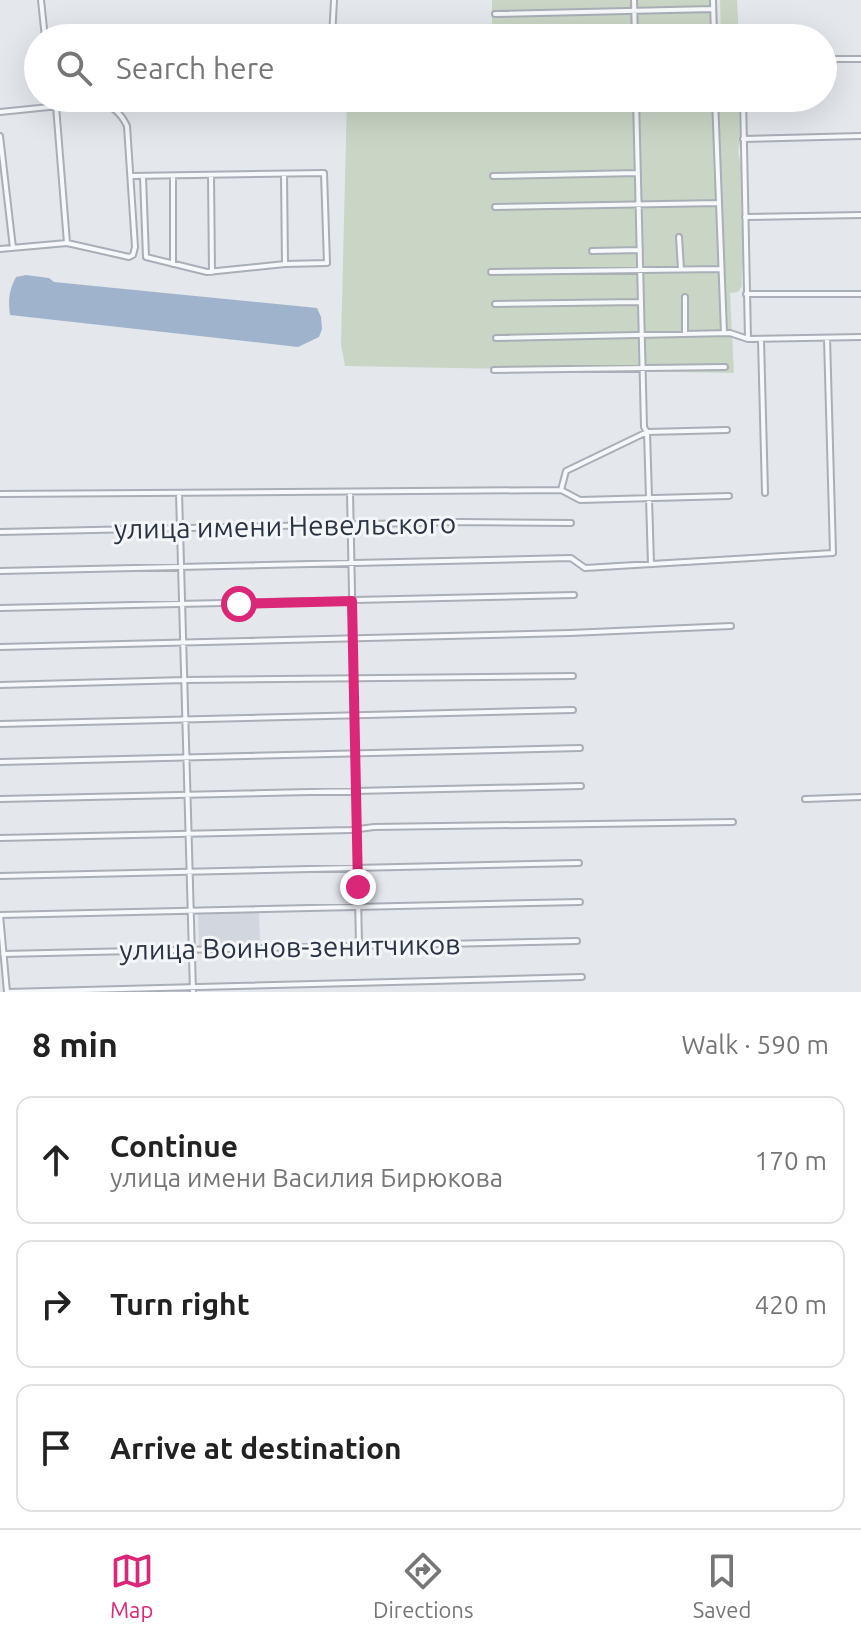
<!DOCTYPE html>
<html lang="en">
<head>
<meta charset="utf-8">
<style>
  :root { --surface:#fff; --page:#f2f2f2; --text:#222; --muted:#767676; --line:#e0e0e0; --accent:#db2777 }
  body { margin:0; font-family:Ubuntu,sans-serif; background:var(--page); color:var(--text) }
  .stop { position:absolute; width:24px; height:24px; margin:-18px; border:6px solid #db2777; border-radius:50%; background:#fff }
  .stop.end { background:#db2777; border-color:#fff; box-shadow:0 2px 8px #0008 }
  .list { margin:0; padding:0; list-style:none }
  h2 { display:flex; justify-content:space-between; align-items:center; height:104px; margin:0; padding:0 32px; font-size:34px }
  h2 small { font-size:26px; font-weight:400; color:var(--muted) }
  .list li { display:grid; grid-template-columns:52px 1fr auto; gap:24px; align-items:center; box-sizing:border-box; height:128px; margin:0 16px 16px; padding:0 16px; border:2px solid var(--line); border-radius:16px }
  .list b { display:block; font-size:30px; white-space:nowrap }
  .list p { margin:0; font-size:26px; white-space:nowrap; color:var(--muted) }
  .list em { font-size:26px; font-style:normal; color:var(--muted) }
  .icon { flex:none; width:44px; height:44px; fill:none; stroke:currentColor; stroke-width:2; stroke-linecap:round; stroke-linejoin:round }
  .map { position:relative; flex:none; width:861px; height:992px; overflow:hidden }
  .search { position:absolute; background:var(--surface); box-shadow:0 8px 32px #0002; left:24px; right:24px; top:24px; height:88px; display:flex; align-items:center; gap:20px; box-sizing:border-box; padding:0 28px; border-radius:44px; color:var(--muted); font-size:30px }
  .sheet { height:536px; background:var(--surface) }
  nav { display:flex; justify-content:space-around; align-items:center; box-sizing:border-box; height:112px; border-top:2px solid var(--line); background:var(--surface); font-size:22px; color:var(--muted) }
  nav a { display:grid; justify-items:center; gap:4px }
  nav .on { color:var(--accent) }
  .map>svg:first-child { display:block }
  .built { fill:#d2d6de }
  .green { fill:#c9d6c5 }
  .water { fill:#9fb4cc }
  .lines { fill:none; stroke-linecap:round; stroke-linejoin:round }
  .minor-casing { stroke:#a9aeb7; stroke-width:8 }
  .minor { stroke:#f7f8fa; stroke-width:4 }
  .route { stroke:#db2777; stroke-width:10 }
  .labels { text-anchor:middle; stroke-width:6; stroke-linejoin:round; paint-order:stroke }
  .street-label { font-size:28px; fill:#2b3445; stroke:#f4f6f9 }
</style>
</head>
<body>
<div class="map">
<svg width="861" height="992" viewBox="0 0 861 992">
  <rect width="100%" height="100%" fill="#e4e7ec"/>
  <path class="built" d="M259,912L260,943L199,945L198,913Z"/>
  <path class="green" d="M492,0H717L718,38H360L492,35Z
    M720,0H737L739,38H721Z
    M217,98H247L249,106L221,107Z
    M347,98H721L722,112L723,98H739L740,144C736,154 741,159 741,168C740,197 742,226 743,256C743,267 741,276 742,286L738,292L730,293L734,373L345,366L341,344Z"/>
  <path class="water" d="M26,275L49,278L54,282L317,308L321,317L322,329L319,337L298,347L10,315C8,301 9,290 16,277Z"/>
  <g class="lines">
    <g class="minor-casing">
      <path id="minor" d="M41,0L45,38
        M634,0L635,38
        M713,0L714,38
        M495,14L713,9
        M332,29H480
        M332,38L334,0
        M823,59H861
        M636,98L644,427L647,432L651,564
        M715,98L724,333
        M743,98L748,339
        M56,106L67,243
        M636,108L712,107
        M0,112L98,102C112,105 121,113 127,126L135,247L133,255L129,257L67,243L0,249
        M0,136L13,248
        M743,139L861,136
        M211,175L212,272
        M284,175L285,264
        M131,176L324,173L327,263L285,264L207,272L146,257L143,177
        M173,176V264
        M493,176L638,173
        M495,207L719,203
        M745,217L861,215
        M679,237L681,269
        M592,251L640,250
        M491,272L720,269
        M746,294H861
        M685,297V334
        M495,304L640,302
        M496,338L730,333L748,339L861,337
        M761,340L765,493
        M494,370L725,367
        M561,490L566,471L647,432L727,430
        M350,492L359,945
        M179,493L193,992
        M0,494L561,490L580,500L729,496
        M0,532L461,522L571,523
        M0,571L571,558L585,568L833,553L827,338
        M0,608L574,595
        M0,647L570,633L731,626
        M0,685L185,680L573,676
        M0,724L573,710
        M0,762L580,748
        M0,799L581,786
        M805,799L861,797
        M0,838L351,830L374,827L733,822
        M0,876L579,863
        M0,915L580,902
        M0,915L7,992
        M3,954L577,941
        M7,992L582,977"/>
    </g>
    <use href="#minor" class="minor"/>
  </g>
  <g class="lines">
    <path class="route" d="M239,604L352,601L358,887"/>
  </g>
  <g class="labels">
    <g class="street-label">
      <text transform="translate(285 526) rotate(-1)" y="10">улица имени Невельского</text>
      <text transform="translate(290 947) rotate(-1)" y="10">улица Воинов-зенитчиков</text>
    </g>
  </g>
</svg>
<div class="stop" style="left:239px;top:604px"></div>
<div class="stop end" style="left:358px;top:887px"></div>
<div class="search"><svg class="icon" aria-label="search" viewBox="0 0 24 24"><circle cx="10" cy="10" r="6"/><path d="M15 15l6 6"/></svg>Search here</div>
</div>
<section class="sheet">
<h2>8 min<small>Walk · 590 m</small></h2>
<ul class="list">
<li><svg class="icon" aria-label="ahead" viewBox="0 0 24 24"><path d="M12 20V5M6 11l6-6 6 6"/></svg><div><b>Continue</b><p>улица имени Василия Бирюкова</p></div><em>170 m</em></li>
<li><svg class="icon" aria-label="right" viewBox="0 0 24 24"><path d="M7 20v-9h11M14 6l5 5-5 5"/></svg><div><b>Turn right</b></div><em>420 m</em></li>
<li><svg class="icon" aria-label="arrive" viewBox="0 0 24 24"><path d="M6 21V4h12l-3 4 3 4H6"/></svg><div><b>Arrive at destination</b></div></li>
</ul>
</section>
<nav>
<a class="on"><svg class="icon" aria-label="map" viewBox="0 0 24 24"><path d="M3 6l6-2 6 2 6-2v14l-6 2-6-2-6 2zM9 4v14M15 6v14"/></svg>Map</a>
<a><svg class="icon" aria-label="directions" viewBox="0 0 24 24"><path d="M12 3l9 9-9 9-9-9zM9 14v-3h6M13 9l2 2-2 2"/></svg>Directions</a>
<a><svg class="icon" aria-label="saved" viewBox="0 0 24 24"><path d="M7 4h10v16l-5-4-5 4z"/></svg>Saved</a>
</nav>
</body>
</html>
